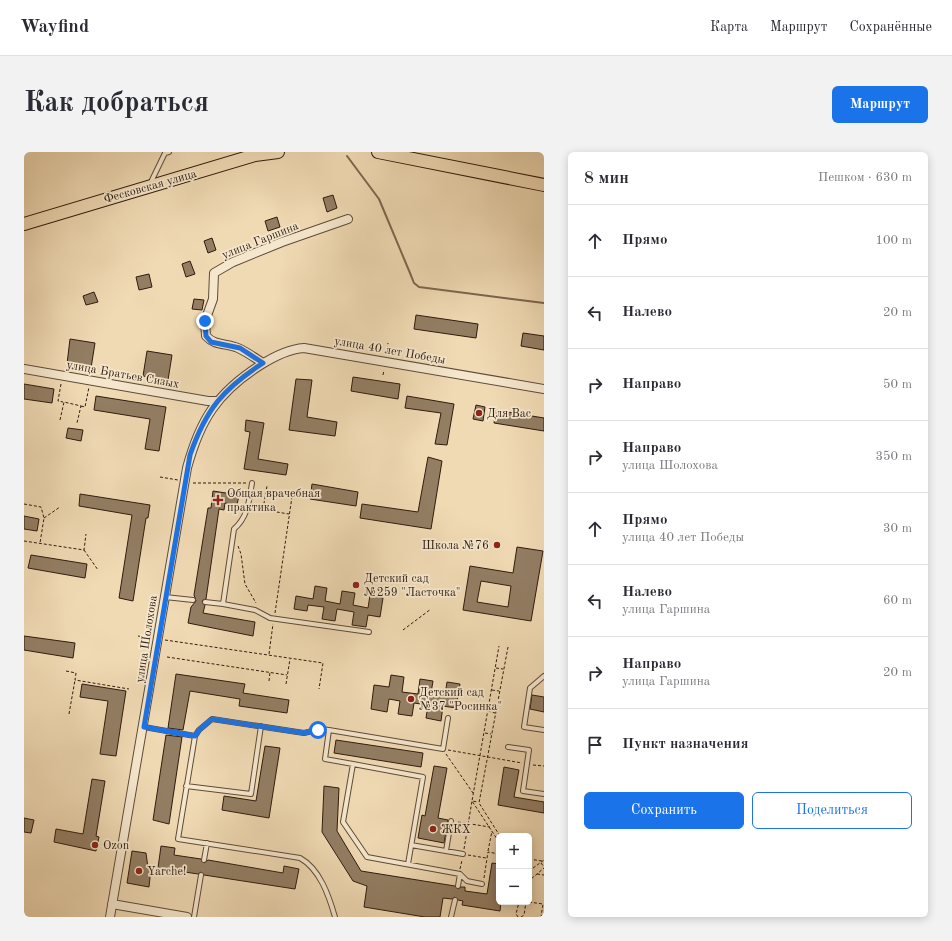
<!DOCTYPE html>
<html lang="ru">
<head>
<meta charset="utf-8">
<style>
  :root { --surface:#fff; --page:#f2f2f3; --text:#2b2b33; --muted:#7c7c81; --line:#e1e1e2; --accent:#1a73e8 }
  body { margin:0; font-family:"Old Standard TT",serif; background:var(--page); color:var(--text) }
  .controls { position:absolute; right:12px; bottom:12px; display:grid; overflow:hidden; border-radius:6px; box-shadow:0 2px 10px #0003 }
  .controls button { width:36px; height:36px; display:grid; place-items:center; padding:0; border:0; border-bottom:1px solid var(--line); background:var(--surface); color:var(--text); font:20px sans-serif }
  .stop { position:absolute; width:12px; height:12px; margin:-9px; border:3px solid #1a73e8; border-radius:50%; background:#fff }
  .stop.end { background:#1a73e8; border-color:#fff; box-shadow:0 1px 4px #0008 }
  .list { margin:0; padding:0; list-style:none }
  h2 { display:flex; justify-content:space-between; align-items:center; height:52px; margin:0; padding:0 16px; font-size:17px }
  h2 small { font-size:13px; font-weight:400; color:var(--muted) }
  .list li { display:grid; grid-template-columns:26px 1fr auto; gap:12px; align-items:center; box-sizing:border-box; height:72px; padding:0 16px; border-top:1px solid var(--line) }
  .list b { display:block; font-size:15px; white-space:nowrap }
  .list p { margin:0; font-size:13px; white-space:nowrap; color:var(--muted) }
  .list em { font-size:13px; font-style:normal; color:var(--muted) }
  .actions { display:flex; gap:8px; padding:12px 16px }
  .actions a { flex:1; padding:9px 0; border:1px solid var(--accent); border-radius:6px; text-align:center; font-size:14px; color:var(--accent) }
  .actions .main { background:var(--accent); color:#fff }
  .icon { flex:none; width:22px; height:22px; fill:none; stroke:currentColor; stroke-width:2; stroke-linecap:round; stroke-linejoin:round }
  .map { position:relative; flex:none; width:520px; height:765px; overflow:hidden; border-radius:6px }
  header { display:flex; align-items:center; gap:24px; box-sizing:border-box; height:56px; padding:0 20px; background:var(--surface); border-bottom:1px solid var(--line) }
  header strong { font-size:19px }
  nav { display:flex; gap:22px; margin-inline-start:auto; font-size:14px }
  .intro { display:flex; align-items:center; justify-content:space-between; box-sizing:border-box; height:96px; padding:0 24px }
  h1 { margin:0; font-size:28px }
  .button { padding:10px 18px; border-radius:6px; background:var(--accent); color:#fff; font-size:14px; font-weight:700 }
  main { display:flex; gap:24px; padding:0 24px }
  aside { flex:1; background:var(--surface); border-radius:6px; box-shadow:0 2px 10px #0003 }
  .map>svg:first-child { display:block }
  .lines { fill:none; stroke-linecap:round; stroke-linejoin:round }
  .stream { stroke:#7b674f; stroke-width:2 }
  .building { fill:#937e64; stroke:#2f1b0d; fill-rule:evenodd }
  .lane-casing { stroke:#5f4b37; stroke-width:6 }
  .street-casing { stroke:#5f4b37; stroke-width:10 }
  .primary-casing { stroke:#2f1b0d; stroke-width:14 }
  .path { stroke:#2f1b0d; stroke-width:1; stroke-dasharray:3 2; stroke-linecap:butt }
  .lane { stroke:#f5e7ce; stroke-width:4 }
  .street { stroke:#f5e7ce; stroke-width:8 }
  .primary { stroke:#f0dab4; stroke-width:12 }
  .route { stroke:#1a73e8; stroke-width:5 }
  .poi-dot { fill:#8f2418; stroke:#f5e7ce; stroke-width:1.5 }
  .labels { text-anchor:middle; stroke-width:3.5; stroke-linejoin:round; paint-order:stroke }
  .street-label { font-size:12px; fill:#2f1b0d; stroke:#f5e7ce }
  .poi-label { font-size:12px; fill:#2f1b0d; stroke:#f5e7ce; text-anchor:start }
</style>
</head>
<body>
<header>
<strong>Wayfind</strong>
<nav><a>Карта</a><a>Маршрут</a><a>Сохранённые</a></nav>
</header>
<div class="intro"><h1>Как добраться</h1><a class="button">Маршрут</a></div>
<main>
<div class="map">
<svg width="520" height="765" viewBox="0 0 520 765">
  <rect width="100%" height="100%" fill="#f0dab4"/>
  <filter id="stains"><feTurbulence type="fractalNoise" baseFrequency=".005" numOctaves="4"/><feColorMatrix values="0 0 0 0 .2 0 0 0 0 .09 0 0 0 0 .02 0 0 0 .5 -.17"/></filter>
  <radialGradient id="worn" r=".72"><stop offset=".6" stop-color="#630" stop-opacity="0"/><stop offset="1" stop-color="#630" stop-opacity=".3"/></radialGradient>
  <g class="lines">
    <path class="stream" d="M323,4L355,47L386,121L390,131L395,135L520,151"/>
  </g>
  <path class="building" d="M309,43L313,56L303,60L299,46Z
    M253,65L256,75L244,79L241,69Z
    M188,86L192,98L184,101L180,89Z
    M166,109L171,122L162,125L158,112Z
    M125,122L128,135L115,138L112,125Z
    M70,140L74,150L62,153L59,144Z
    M170,147L180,148L178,158L168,157Z
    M392,163L454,172L452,186L390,177Z
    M499,181L520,184V198L497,194Z
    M46,187L71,191L67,216L43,212Z
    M123,199L148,203L144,228L119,224Z
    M329,225L376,232L374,247L327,239Z
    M272,227L288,228L283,265L313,270L311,284L265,278Z
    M0,232L30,237L28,251L0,247Z
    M72,244L142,255L135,299L121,297L126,267L70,258Z
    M383,244L430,252L423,293L411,292L417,261L381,256Z
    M452,253L461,255L459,269L449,267Z
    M472,258L520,266V279L470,271Z
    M222,268L240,271L234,307L264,312L262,323L220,317L226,280L221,279Z
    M44,276L59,278L57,289L42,286Z
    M404,305L418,309L407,377L336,366L338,352L394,360Z
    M288,332L334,340L332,354L286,347Z
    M189,339L215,343L213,353L201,351L200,358L195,357L182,447L178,449L181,453L179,461L231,470L229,484L164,471L167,455L172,449L170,443L184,356H187Z
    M56,342L126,353L124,366H122L109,449L95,446L108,363L55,354Z
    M0,364L15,367L13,379L0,377Z
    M493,395L519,399L507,469L439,458L446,414L489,421ZM457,429L487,434L484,455L453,450Z
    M7,403L63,412L61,426L4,416Z
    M291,434L303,436L301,449L316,452L318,439L331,441L329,453L344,456L346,443L359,446L356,465L344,463L342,475L328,473L330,460L313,457L311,469L298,467L300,455L284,453L283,459L270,457L272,444L289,447Z
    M0,484L51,491L49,506L0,498Z
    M152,522L221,532L219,541L265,548L263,561L215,554L216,547L166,539L159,578L144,576Z
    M367,523L380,525L378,540L394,542L396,527L409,529L407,541L421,543L423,530L436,532L432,556L419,554L417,569L402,566L404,553L390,551L388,564L374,562L376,549L365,547L363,560L347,557L350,533L365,535Z
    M58,532L102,539L92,604L76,602L84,549L56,545Z
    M508,543L520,545V560L506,557Z
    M142,583L158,585L145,672L129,668Z
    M312,588L399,601L397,615L310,601Z
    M241,594L256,596L245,666L198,658L200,644L232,649Z
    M410,614L423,616L414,666L424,668L420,691L394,686L398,663L401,664Z
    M480,615L495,618L490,645L520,650V661L474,653Z
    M68,627L81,629L72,684L75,685L72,699L30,690L32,677L59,682Z
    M300,634L315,636L313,679L337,719L431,734L434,737L437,735H441V739L463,742L468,711L475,712V750H477L476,759L438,753L439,749L434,748L431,745L428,747L419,746L416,765H401L340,755L343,734L329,729L298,680Z
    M0,666L10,668L7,681L0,680Z
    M137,694L151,696L150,703L177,707L180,711L184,708L259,721L260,714L275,717L271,737L180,723L177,720L174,722L134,716Z
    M108,699L122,701L124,716H127L125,735L103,731Z"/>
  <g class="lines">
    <g class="lane-casing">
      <path id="lane" d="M126,32L141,1L145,0
        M141,445L169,448
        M181,450L199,452L210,377C224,365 225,349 228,331
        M199,452L231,458L246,466L345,480
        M520,524L506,536L500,575L520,578
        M120,575L171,584L175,578L188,567L280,581L297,577L305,578L301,607L329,612L319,670L343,705L436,722L434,734
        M305,578L419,597L424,566
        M171,584L154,687L276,706C296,717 305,744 311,765
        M484,595L505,598L499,639L520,642
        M329,612L399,625L384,712
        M162,634L227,642L237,574
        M387,693L439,702
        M422,699L427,669
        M180,708L183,691
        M436,722L443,729L458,732
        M170,765L177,723
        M427,765L431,748"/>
    </g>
    <g class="street-casing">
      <path id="street" d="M239,211C231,206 223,200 214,196C202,191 191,194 182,184L181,169L189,147L190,121L209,110L258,90L324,67
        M0,217L184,249H193
        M88,752L163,765
        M86,765L163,316C176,268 193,241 235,214C249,205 264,197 280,196L520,237"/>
    </g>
    <g class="primary-casing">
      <path id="primary" d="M354,0L520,33
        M0,72L231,3L254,0"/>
    </g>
    <path class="path" d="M362,202L364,191
      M359,223L360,218
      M37,232L34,249L39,250
      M57,254L61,255L65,235
      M36,268L40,250L57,254L53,271
      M136,325L154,328
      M169,331H222
      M0,352L17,355L20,366L16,391
      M228,356L265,362
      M239,357L243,334
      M20,366L36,355
      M0,389L60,398L62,382
      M214,394L217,402L221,432L232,451
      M60,398L74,418
      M251,461L269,338
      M379,478L407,457
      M114,484L126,486
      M141,488L299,511L295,537
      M245,502L249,472
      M143,505L263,523
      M472,516L479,517
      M42,519L52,521L51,528L105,537
      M245,529L246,520
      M262,532L266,507
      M468,538L475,539
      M464,559L471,561
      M45,562L51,528
      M461,581L467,582
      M424,598L498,611
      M422,602L449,641
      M509,613L520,614
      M434,670L466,675
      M476,684L455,651L484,495
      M475,690L448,649L475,494
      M440,697L448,649L454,650
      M464,699L468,679
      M444,703L462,706
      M505,707L518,709
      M517,711L520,715
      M436,717L438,708
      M505,719L520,708
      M513,722L520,723
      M460,726L464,700L475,702
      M505,736L507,727L520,716
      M505,750L519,752L517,765
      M494,765L492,762L495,750
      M497,765L500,763L502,750"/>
    <use href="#lane" class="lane"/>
    <use href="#street" class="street"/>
    <use href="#primary" class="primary"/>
  </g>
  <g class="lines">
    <path class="route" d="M181,169L182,184L187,190L216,196L239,211C199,237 182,257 166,303L120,575L171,584L175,578L188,567L280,581L294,578"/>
  </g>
  <g class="poi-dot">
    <circle cx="455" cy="261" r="4"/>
    <path d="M192 342h4v4h4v4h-4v4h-4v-4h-4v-4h4z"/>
    <circle cx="473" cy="393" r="4"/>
    <circle cx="332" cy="433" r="4"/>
    <circle cx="387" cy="547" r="4"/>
    <circle cx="409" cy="677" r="4"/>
    <circle cx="71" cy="693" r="4"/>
    <circle cx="115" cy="719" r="4"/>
  </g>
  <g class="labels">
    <g class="street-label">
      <text transform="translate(126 34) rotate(-16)" y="4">Фесковская улица</text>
      <text transform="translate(236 88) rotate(-22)" y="4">улица Гаршина</text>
      <text transform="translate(366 198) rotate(10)" y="4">улица 40 лет Победы</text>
      <text transform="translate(99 222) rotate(10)" y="4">улица Братьев Сизых</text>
      <text transform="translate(122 487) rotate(-81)" y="4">улица Шолохова</text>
    </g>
    <g class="poi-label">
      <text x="463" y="265">Для Вас</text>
      <text x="203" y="345">Общая врачебная<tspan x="203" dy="14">практика</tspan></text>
      <text x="465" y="397" text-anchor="end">Школа №76</text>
      <text x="340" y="430">Детский сад<tspan x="340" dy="14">№259 "Ласточка"</tspan></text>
      <text x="395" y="544">Детский сад<tspan x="395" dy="14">№37 "Росинка"</tspan></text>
      <text x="417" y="681">ЖКХ</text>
      <text x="79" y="697">Ozon</text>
      <text x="123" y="723">Yarche!</text>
    </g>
  </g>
  <rect width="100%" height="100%" filter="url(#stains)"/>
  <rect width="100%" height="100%" fill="url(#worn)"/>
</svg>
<div class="controls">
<button>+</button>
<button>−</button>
</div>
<div class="stop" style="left:294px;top:578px"></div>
<div class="stop end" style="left:181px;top:169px"></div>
</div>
<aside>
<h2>8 мин<small>Пешком · 630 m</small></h2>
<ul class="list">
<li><svg class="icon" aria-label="ahead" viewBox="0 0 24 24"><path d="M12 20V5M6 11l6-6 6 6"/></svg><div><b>Прямо</b></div><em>100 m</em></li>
<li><svg class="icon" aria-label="left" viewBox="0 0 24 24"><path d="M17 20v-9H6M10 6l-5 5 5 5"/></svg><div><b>Налево</b></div><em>20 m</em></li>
<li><svg class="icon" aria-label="right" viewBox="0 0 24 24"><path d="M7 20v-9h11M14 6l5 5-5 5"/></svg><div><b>Направо</b></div><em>50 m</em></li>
<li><svg class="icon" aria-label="right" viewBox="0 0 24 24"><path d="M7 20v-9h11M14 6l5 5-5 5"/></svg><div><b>Направо</b><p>улица Шолохова</p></div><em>350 m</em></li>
<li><svg class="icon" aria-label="ahead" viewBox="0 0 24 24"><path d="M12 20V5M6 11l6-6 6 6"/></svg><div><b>Прямо</b><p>улица 40 лет Победы</p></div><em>30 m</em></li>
<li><svg class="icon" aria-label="left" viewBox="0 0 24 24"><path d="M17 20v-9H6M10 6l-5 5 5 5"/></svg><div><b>Налево</b><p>улица Гаршина</p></div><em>60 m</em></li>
<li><svg class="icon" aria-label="right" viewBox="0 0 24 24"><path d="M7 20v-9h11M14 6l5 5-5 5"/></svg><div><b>Направо</b><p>улица Гаршина</p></div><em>20 m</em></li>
<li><svg class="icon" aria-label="arrive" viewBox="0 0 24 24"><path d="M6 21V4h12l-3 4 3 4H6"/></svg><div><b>Пункт назначения</b></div></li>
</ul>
<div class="actions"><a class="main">Сохранить</a><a>Поделиться</a></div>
</aside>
</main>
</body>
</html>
